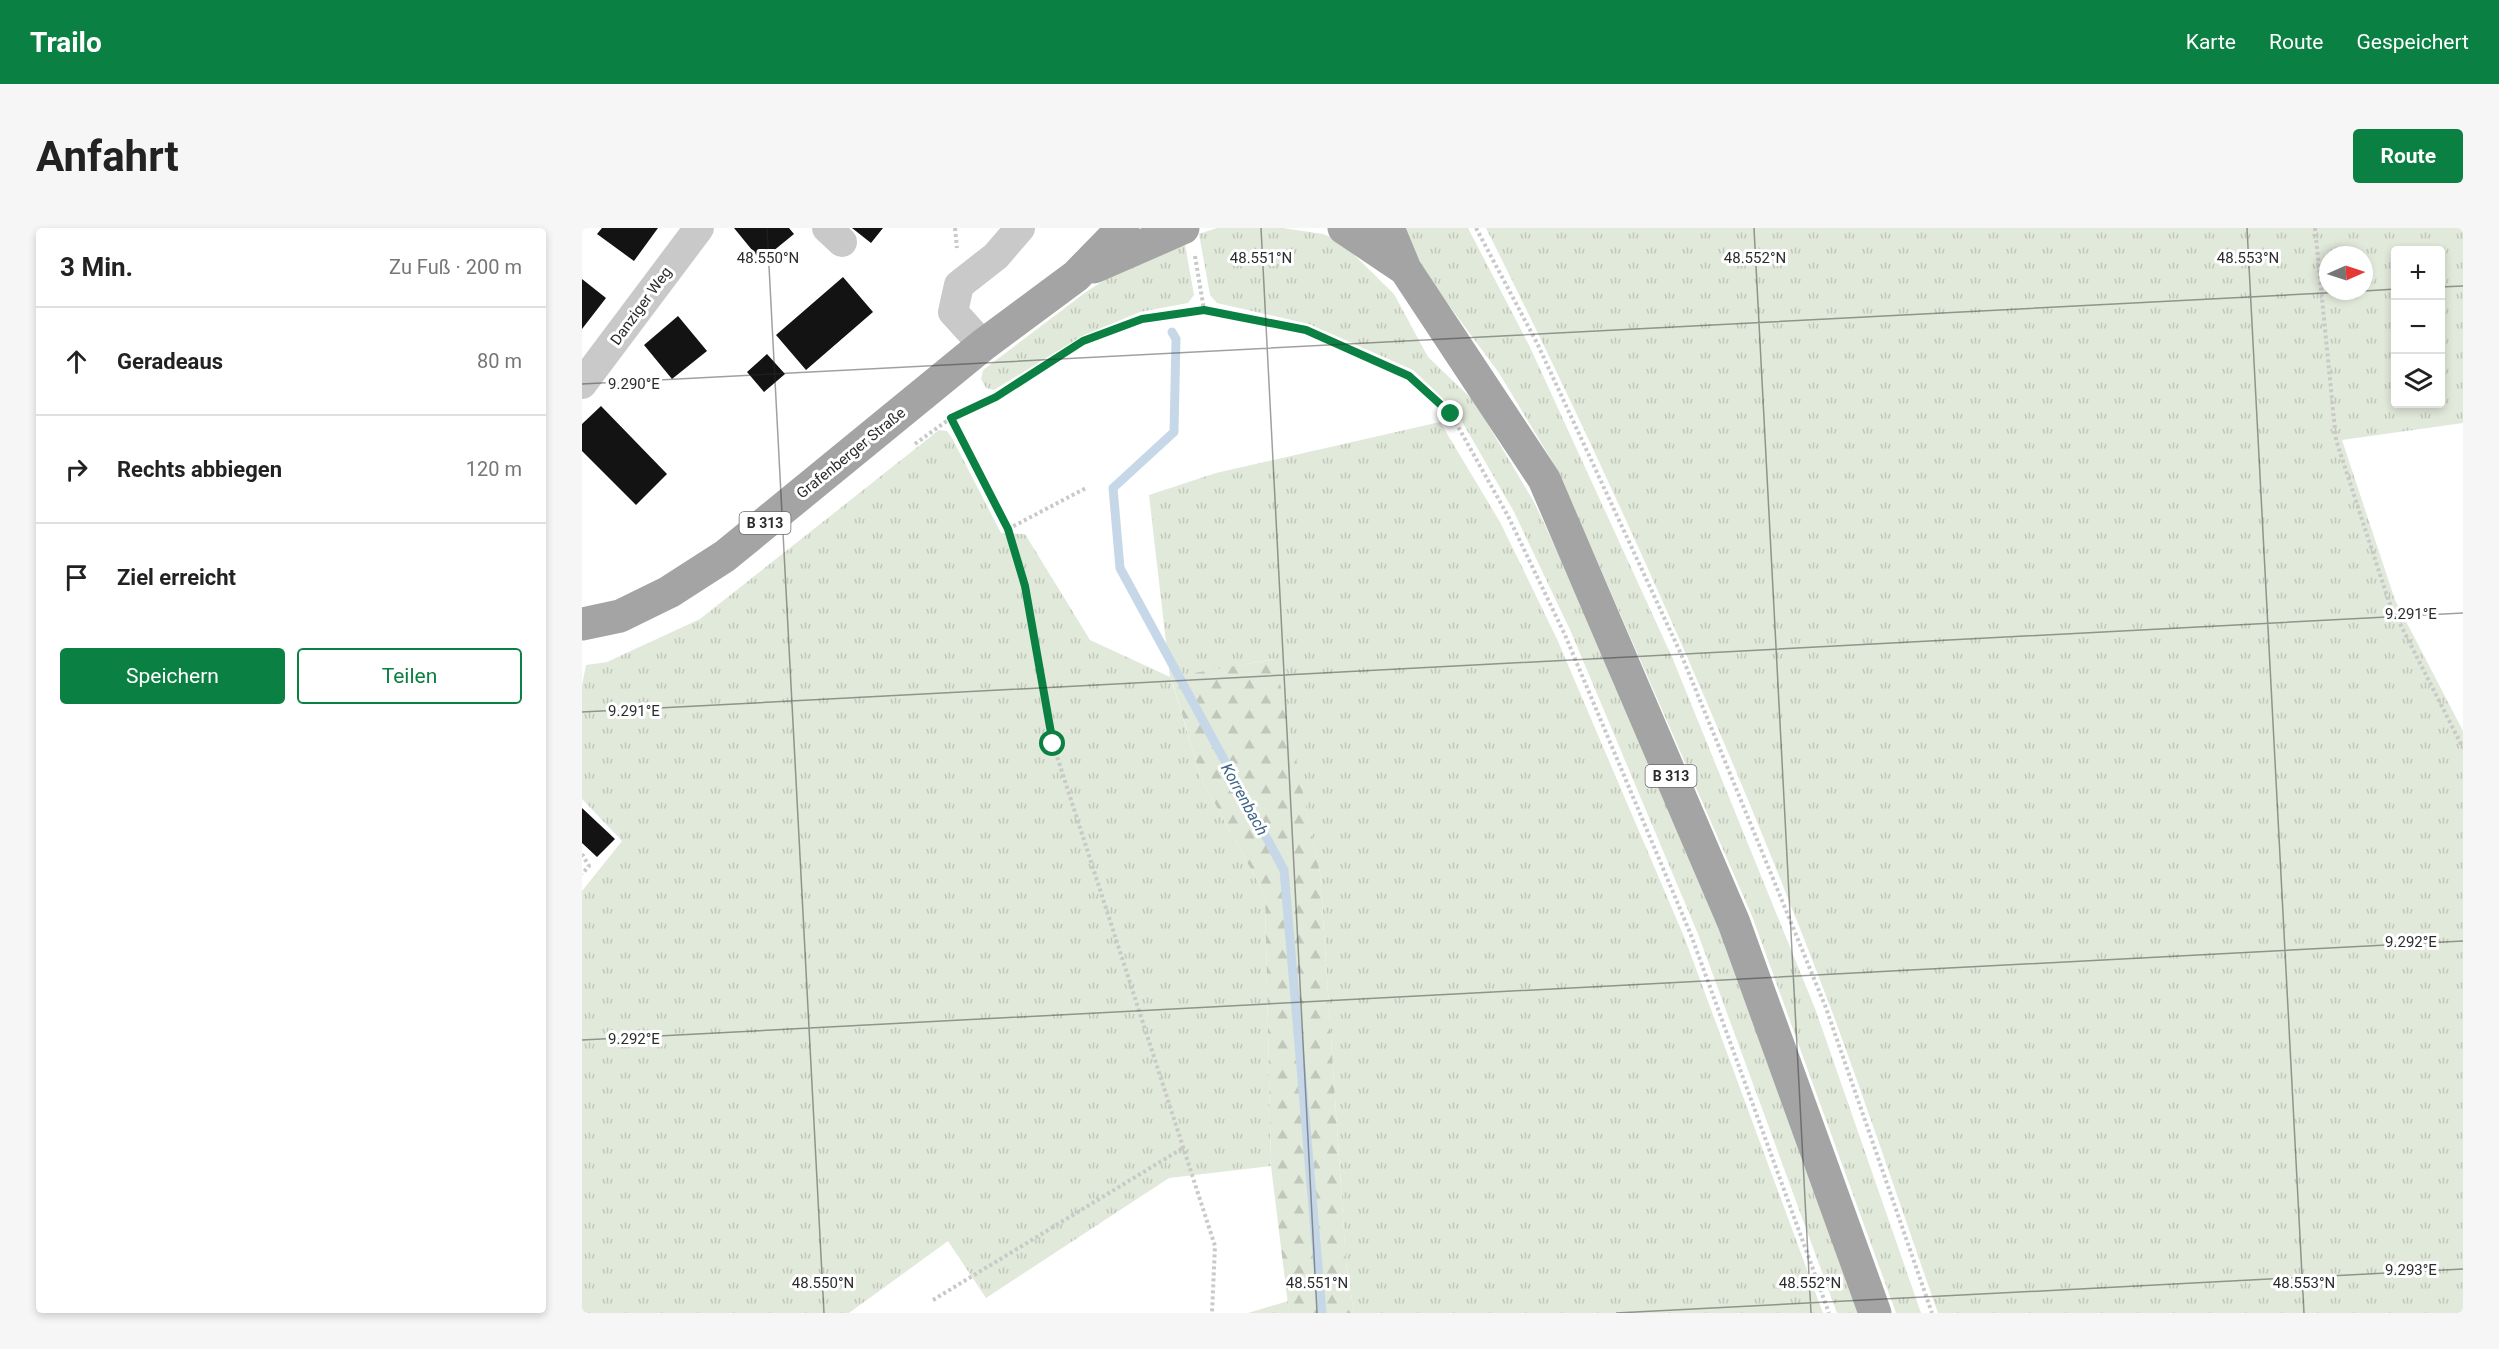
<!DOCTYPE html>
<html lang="de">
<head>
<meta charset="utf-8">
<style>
  :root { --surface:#fff; --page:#f6f6f6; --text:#222; --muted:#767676; --line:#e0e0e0; --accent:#0b8043 }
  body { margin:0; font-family:Roboto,sans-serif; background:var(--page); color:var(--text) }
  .controls { position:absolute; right:18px; top:18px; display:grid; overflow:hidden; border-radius:6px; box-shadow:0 3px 9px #0003 }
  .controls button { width:54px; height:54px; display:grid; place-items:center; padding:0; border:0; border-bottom:2px solid var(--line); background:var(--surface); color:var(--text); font:30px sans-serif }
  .compass { position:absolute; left:1737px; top:18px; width:54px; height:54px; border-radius:50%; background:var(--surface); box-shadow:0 3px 9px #0003; rotate:87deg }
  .stop { position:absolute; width:18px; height:18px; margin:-14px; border:4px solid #0b8043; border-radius:50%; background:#fff }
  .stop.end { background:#0b8043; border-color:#fff; box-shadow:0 2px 6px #0008 }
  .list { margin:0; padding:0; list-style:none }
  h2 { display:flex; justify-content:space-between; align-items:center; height:78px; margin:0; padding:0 24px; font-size:26px }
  h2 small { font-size:20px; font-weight:400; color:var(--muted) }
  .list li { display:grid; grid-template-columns:39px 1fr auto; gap:18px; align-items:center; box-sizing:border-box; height:108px; padding:0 24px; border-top:2px solid var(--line) }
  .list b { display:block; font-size:22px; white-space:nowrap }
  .list em { font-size:20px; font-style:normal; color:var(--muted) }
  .actions { display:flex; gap:12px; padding:18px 24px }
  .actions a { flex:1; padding:14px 0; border:2px solid var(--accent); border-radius:6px; text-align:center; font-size:21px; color:var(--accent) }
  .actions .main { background:var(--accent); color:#fff }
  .icon { flex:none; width:33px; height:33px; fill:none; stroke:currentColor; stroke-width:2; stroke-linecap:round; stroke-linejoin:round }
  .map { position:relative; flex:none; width:1881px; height:1085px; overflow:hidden; border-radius:6px }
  header { display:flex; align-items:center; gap:36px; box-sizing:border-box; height:84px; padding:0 30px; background:var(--accent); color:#fff }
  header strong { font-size:28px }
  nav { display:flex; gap:33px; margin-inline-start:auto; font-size:21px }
  .intro { display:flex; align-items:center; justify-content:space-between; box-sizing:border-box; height:144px; padding:0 36px }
  h1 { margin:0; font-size:42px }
  .button { padding:15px 27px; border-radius:6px; background:var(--accent); color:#fff; font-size:21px; font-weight:700 }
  main { display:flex; gap:36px; padding:0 36px }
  aside { flex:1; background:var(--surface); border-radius:6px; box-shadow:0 3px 9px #0003 }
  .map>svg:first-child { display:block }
  .grass { fill:url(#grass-tufts); fill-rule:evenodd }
  .forest { fill:url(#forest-firs) }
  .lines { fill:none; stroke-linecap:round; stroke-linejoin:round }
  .stream { stroke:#c6d8e8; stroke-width:9 }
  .building { fill:#131313 }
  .path { stroke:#c9c9c9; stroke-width:4; stroke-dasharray:3 3; stroke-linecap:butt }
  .street { stroke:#c9c9c9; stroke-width:30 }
  .primary { stroke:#a4a4a4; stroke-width:33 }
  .route { stroke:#0b8043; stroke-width:8 }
  .ticks { fill:none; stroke:#2c2c2c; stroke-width:1.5; stroke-opacity:0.45 }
  .labels { text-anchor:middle; stroke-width:6; stroke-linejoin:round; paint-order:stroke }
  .shield { fill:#fff; stroke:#6b6b6b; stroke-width:1.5 }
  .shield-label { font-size:14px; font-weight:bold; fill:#2c2c2c }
  .street-label { font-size:15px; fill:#2c2c2c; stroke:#fff }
  .water-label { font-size:16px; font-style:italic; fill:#3f6589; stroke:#fff }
  .ticks-label { font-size:15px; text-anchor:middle; fill:#2c2c2c; stroke:#fff; stroke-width:6; stroke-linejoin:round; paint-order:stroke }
</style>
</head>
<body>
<header>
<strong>Trailo</strong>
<nav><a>Karte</a><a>Route</a><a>Gespeichert</a></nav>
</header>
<div class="intro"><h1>Anfahrt</h1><a class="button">Route</a></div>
<main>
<aside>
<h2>3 Min.<small>Zu Fuß · 200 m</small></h2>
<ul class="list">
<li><svg class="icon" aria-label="ahead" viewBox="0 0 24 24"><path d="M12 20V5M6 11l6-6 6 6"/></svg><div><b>Geradeaus</b></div><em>80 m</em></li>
<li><svg class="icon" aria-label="right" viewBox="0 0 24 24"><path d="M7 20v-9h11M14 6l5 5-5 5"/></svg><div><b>Rechts abbiegen</b></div><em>120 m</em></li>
<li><svg class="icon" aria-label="arrive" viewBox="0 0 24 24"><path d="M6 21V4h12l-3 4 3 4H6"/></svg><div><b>Ziel erreicht</b></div></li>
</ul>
<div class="actions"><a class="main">Speichern</a><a>Teilen</a></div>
</aside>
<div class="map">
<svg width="1881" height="1085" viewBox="0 0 1881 1085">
  <defs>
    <pattern id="grass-tufts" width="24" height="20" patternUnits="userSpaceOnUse" patternTransform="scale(1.5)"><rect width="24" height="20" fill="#e1e9da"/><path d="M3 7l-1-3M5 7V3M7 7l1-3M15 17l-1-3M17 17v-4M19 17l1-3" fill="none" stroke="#c1c8bb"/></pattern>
    <pattern id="forest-firs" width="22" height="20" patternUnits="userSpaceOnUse" patternTransform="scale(1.5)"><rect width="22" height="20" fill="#e1e9da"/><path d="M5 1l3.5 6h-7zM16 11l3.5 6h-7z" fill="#c1c8bb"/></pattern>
  </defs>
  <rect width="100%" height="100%" fill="#fff"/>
  <path class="grass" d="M635,0H701L741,6L758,13L812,66L846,129L892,173L952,274L1010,398L1137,698L1280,1085H1255L1116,706L989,404L932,284L874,183L831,142L727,96L635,75L628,67L617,6Z
    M820,0H886L947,117L1090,429L1234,783L1339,1085H1314L1170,688L975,241L917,145L846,49Z
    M904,0H1881V195L1760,212L1813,372L1881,503V1085H1356C1320,983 1286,880 1248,778C1147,513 1031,254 904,0ZM1814,22H1858V176H1814ZM1746,27H1782V63H1746Z
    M602,11L612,67L606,75L558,84L500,108L412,162L404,160L399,151L401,142L504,64L544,38Z
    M858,194L918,294L975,411L1103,711L1241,1085H772L764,1034L738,645L692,431L589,450L619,550L683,667L689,938L587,950L404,1070L366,1013L267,1085H0V663L40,613L0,571V457L4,437L25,434L118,391L357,202L365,203L370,210L419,305L443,306L508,412L588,449L567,267L634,245Z
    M706,1073L707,1085H666Z"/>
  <path class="forest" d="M693,431L738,645L764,1034L772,1085H707L689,938L683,667L619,550L589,449Z"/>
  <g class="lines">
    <path class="stream" d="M590,104L594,111L592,204L531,260L538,340L702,642L740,1085"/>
  </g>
  <path class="building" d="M20,0H76L52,33L15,6Z
    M152,0H207L212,6L179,33Z
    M270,0H301L289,15Z
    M261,49L291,84L224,142L194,107Z
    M0,51L24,70L0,101Z
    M96,88L125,123L90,151L62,117Z
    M185,126L203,146L182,164L165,144Z
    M19,178L85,246L54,277L0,223V196Z
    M0,580L33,611L15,629L0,615Z"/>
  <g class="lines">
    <path class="path" d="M373,0L375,20
      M894,0L955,115L1099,426L1244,780L1350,1085
      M1733,0L1754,212L1807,374L1881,520
      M613,28L622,82
      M368,189L426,301L443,358L471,516L633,1018L630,1085
      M333,216L369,190L415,169L501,113L559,91L622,82L724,102L827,148L869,186L926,288L983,407L1109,707L1247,1085
      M426,301L504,260
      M0,626L7,638L0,646
      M351,1072L601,920"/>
    <path class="street" d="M245,0L260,14
      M401,117L371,84L377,57L414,28L438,0
      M0,156L117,0"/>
    <path class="primary" d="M762,0L823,41
      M806,0L823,41L962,251L1152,695L1293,1085
      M512,39L601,0
      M0,396L38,388L87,364L143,328L401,117L494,48L541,0"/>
  </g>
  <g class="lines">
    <path class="route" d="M471,516L443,358L426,301L369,190L414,169L501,113L560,91L622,82L724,102L827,148L869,186"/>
  </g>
  <path class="ticks" d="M185,0L242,1085M679,0L735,1085M1172,0L1229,1085M1665,0L1722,1085M1858,59L1881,58M1782,63L1814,61M0,156L1781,63M0,484L1881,385M0,812L1881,713M1034,1085L1881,1041"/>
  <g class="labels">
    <g class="shield">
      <rect x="157.5" y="284" width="51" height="22" rx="4.5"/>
      <rect x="1063.5" y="537" width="51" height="22" rx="4.5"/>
    </g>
    <g class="shield-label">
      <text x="183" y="300">B 313</text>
      <text x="1089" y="553">B 313</text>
    </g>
    <g class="street-label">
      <text transform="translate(59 78) rotate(-54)" y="5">Danziger Weg</text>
      <text transform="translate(269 225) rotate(-39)" y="5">Grafenberger Straße</text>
    </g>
    <g class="water-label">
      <text transform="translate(663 571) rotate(61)" y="6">Korrenbach</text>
    </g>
  </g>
  <g class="ticks-label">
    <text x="186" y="35">48.550°N</text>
    <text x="679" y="35">48.551°N</text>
    <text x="1173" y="35">48.552°N</text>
    <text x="1666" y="35">48.553°N</text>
    <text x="52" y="161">9.290°E</text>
    <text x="1829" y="391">9.291°E</text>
    <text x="52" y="488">9.291°E</text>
    <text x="1829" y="719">9.292°E</text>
    <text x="52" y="816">9.292°E</text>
    <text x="1829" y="1047">9.293°E</text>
    <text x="241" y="1060">48.550°N</text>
    <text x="735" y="1060">48.551°N</text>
    <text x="1228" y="1060">48.552°N</text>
    <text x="1722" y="1060">48.553°N</text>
  </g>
</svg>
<div class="controls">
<button>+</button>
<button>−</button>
<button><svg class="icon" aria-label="layers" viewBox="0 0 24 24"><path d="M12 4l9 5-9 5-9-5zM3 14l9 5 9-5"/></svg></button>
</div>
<svg class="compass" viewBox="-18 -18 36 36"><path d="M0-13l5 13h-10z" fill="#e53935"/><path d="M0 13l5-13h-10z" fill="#767676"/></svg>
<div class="stop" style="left:471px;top:516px"></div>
<div class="stop end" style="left:869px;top:186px"></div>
</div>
</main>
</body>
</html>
